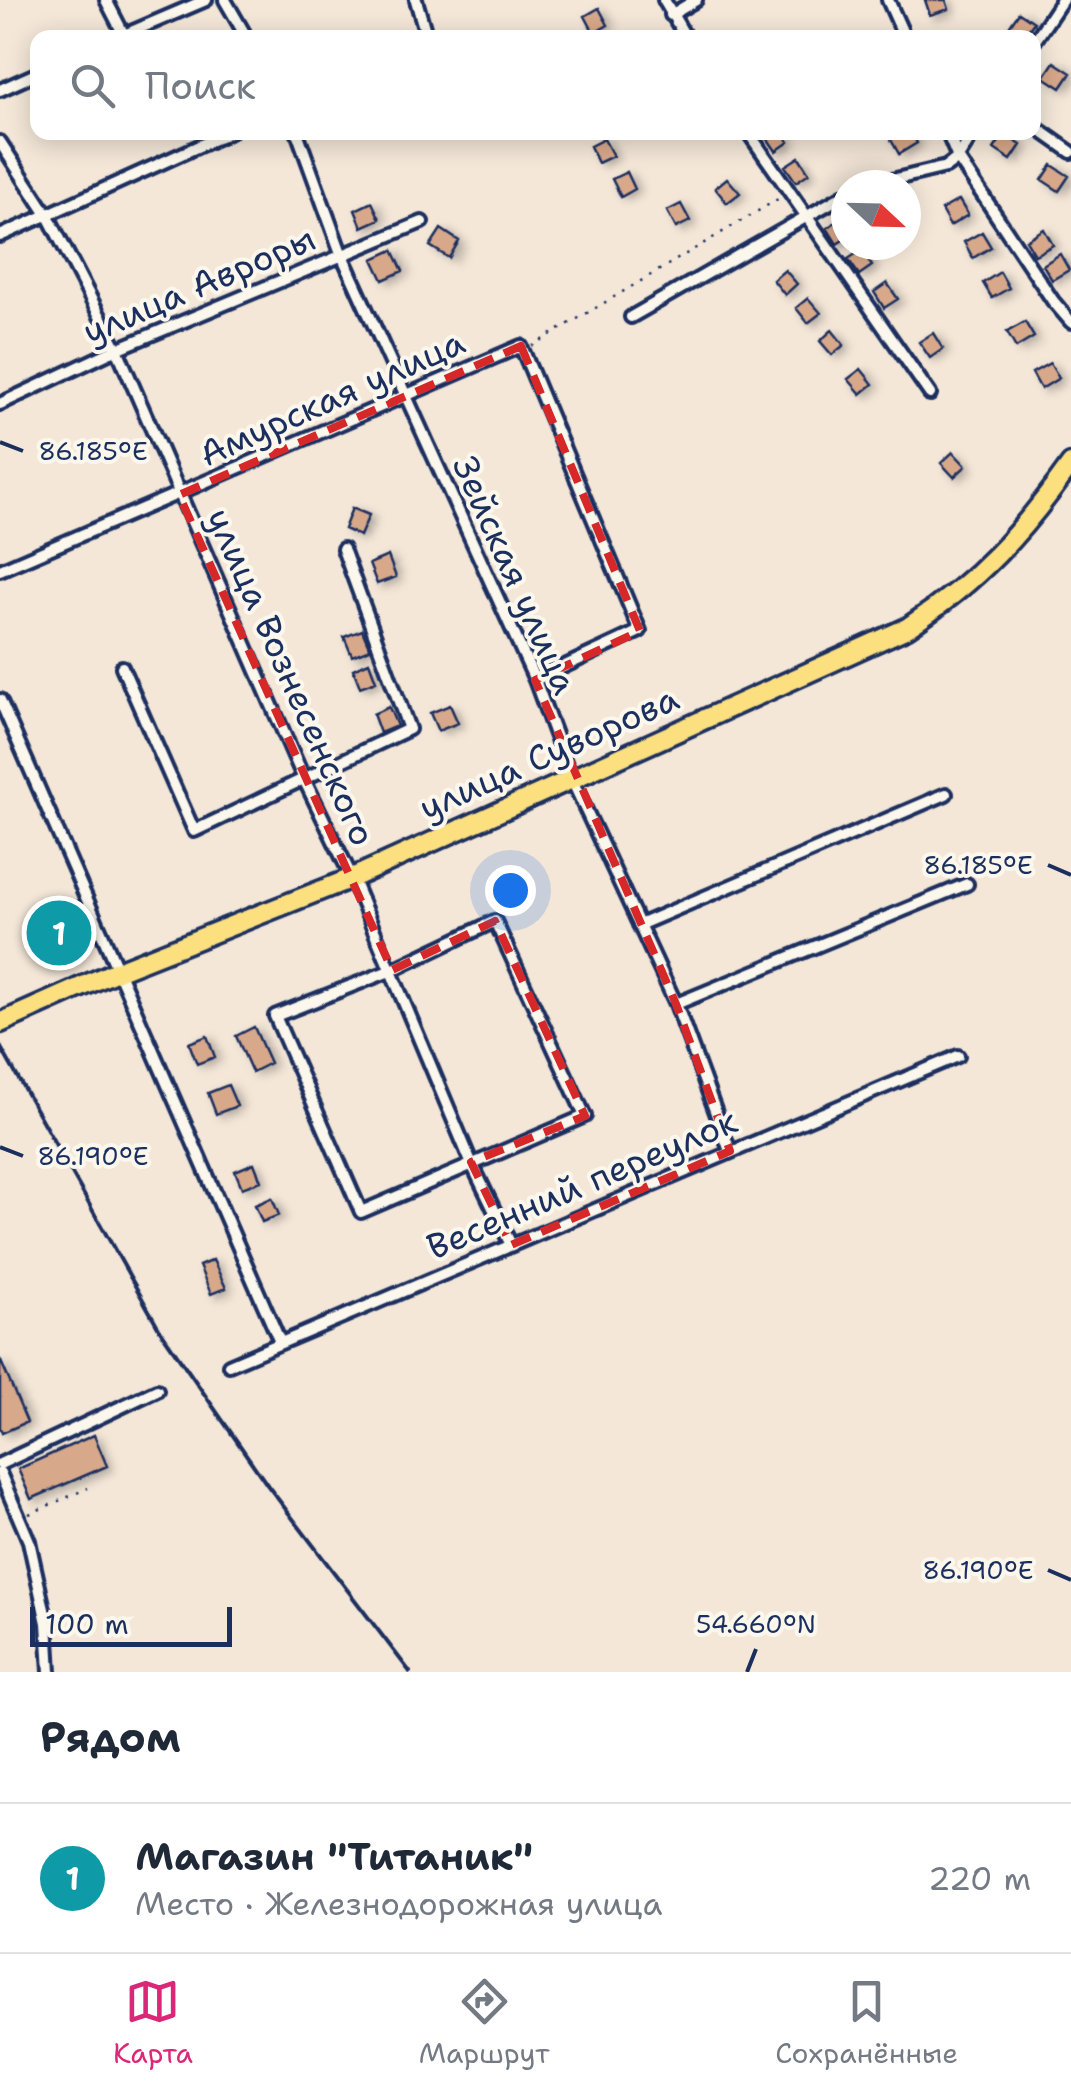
<!DOCTYPE html>
<html lang="ru">
<head>
<meta charset="utf-8">
<style>
  :root { --surface:#fff; --page:#f6f6f7; --text:#1f2937; --muted:#747a83; --line:#e0e1e3; --accent:#db2777 }
  body { margin:0; font-family:"Shantell Sans",sans-serif; background:var(--page); color:var(--text) }
  .compass { position:absolute; left:831px; top:170px; width:90px; height:90px; border-radius:50%; background:var(--surface); box-shadow:0 5px 25px #0003; rotate:112deg }
  .scale { position:absolute; left:30px; bottom:25px; width:202px; box-sizing:border-box; padding-left:10px; border:5px solid #1b2f5e; border-top:0; font-size:28px; line-height:35px; white-space:nowrap; color:#1b2f5e; -webkit-text-stroke:8px #fbf7ec; paint-order:stroke }
  .you { position:absolute; left:510px; top:890px; width:35px; height:35px; margin:-25px; border:8px solid #fff; border-radius:50%; background:#1a73e8; box-shadow:0 0 0 15px #1a73e833 }
  .badge { display:grid; place-items:center; width:65px; height:65px; border-radius:50%; background:var(--accent); color:#fff; font-size:32px; font-weight:700 }
  .pin { position:absolute; translate:-50% -50%; border:5px solid #fff; box-shadow:0 2px 10px #0006 }
  .list { margin:0; padding:0; list-style:none }
  h2 { display:flex; justify-content:space-between; align-items:center; height:130px; margin:0; padding:0 40px; font-size:42px }
  h2 small { font-size:32px; font-weight:400; color:var(--muted) }
  .list li { display:grid; grid-template-columns:65px 1fr auto; gap:30px; align-items:center; box-sizing:border-box; height:150px; padding:0 40px; border-top:2px solid var(--line) }
  .list b { display:block; font-size:38px; white-space:nowrap }
  .list p { margin:0; font-size:32px; white-space:nowrap; color:var(--muted) }
  .list em { font-size:32px; font-style:normal; color:var(--muted) }
  .icon { flex:none; width:55px; height:55px; fill:none; stroke:currentColor; stroke-width:2; stroke-linecap:round; stroke-linejoin:round }
  .map { position:relative; flex:none; width:1071px; height:1672px; overflow:hidden }
  .search { position:absolute; background:var(--surface); box-shadow:0 5px 25px #0003; left:30px; right:30px; top:30px; height:110px; display:flex; align-items:center; gap:25px; box-sizing:border-box; padding:0 35px; border-radius:20px; color:var(--muted); font-size:38px }
  .sheet { height:280px; background:var(--surface) }
  nav { display:flex; justify-content:space-around; align-items:center; box-sizing:border-box; height:140px; border-top:2px solid var(--line); background:var(--surface); font-size:28px; color:var(--muted) }
  nav a { display:grid; justify-items:center; gap:5px }
  nav .on { color:var(--accent) }
  .map>svg:first-child { display:block }
  .building { fill:#d8a88a; stroke:#1b2f5e; stroke-width:2.5; filter:url(#shadow) }
  .lines { fill:none; stroke-linecap:round; stroke-linejoin:round }
  .minor-casing { stroke:#1b2f5e; stroke-width:18 }
  .primary-casing { stroke:#1b2f5e; stroke-width:25 }
  .path { stroke:#1b2f5e; stroke-width:2.5; stroke-dasharray:2.5 8; stroke-linecap:butt }
  .minor { stroke:#fbf7ec; stroke-width:10 }
  .primary { stroke:#fce080; stroke-width:18 }
  .rail { stroke:#1b2f5e; stroke-width:4 }
  .marked { fill:none; stroke:#d62828; stroke-width:8; stroke-dasharray:20 12; stroke-linejoin:round }
  .ticks { fill:none; stroke:#1b2f5e; stroke-width:4 }
  .labels { text-anchor:middle; stroke-width:8; stroke-linejoin:round; paint-order:stroke }
  .street-label { font-size:35px; fill:#1b2f5e; stroke:#fbf7ec }
  .ticks-label { font-size:25px; text-anchor:middle; fill:#1b2f5e; stroke:#fbf7ec; stroke-width:8; stroke-linejoin:round; paint-order:stroke }
</style>
</head>
<body>
<div class="map">
<svg width="1071" height="1672" viewBox="0 0 1071 1672">
  <defs>
    <filter id="shadow"><feDropShadow dx="5.5" dy="3" stdDeviation="5" flood-color="#0004"/></filter>
  </defs>
  <rect width="100%" height="100%" fill="#f4e7d8"/>
  <filter id="ink" filterUnits="userSpaceOnUse"><feTurbulence type="fractalNoise" baseFrequency=".01" numOctaves="2"/><feDisplacementMap in="SourceGraphic" scale="20" xChannelSelector="R" yChannelSelector="G"/><feConvolveMatrix kernelMatrix="1 2 1 2 8 2 1 2 1" color-interpolation-filters="sRGB"/></filter>
  <g filter="url(#ink)">
    <path class="building" d="M925,0H946L949,9L930,15Z
      M599,8L608,25L594,33L585,16Z
      M1019,12L1034,22L1023,38L1008,28Z
      M1054,62L1071,73L1061,88L1044,77Z
      M769,132H783L789,142L776,151L765,135Z
      M899,132H911L917,143L899,154L890,138Z
      M1004,134L1021,145L1011,160L994,149Z
      M604,139L613,156L598,163L590,146Z
      M799,157L809,173L796,182L785,166Z
      M1052,165L1069,176L1059,191L1042,180Z
      M627,172L635,189L621,197L612,179Z
      M727,178L740,193L727,203L715,188Z
      M959,200L968,215L950,226L941,210Z
      M372,202L380,219L362,227L355,210Z
      M681,204L690,221L676,228L667,211Z
      M840,219L846,228V238L837,244L827,228Z
      M441,229L459,241L449,258L430,246Z
      M1044,229L1053,245L1035,255L1026,240Z
      M982,232L991,247L973,258L964,242Z
      M393,250L403,271L383,280L373,259Z
      M862,250L872,266L859,275L848,259Z
      M1060,254L1069,270L1052,280L1043,265Z
      M785,270L797,284L785,295L773,280Z
      M1000,272L1009,288L992,298L983,283Z
      M887,283L898,299L884,308L874,292Z
      M808,298L821,313L808,323L796,308Z
      M1025,322L1034,337L1016,348L1007,332Z
      M832,330L844,345L832,355L820,341Z
      M933,333L943,349L930,358L919,342Z
      M1050,363L1059,378L1041,389L1032,373Z
      M861,369L873,384L861,394L848,379Z
      M953,452L966,466L954,477L941,463Z
      M352,508L369,515L360,536L344,529Z
      M388,556L396,577L377,584L369,564Z
      M362,630L370,649L352,656L344,637Z
      M369,662L376,681L360,687L353,669Z
      M450,705L458,723L438,731L430,713Z
      M389,707L397,726L380,733L373,714Z
      M61,908L78,947L56,956L39,918Z
      M254,1027L270,1063L252,1072L236,1036Z
      M207,1036L215,1057L197,1064L189,1043Z
      M228,1085L237,1106L216,1114L208,1093Z
      M254,1163L261,1181L242,1188L235,1171Z
      M272,1198L279,1215L262,1222L255,1205Z
      M213,1260L226,1288L211,1294L199,1266Z
      M0,1359L27,1422L2,1433L0,1428Z
      M94,1435L107,1466L31,1499L18,1469Z"/>
    <g class="lines">
      <g class="minor-casing">
        <path id="minor" d="M106,0L124,35
          M225,0L247,38
          M416,0L427,38
          M664,0L686,38
          M888,0L905,38
          M671,15L696,0
          M117,38L206,0
          M1034,42L1062,0
          M0,90L38,73
          M1034,126L1071,152
          M297,132L341,253L535,680L571,778L676,1004L730,1151
          M748,132L930,394
          M947,132L958,158L1053,301L1071,322
          M0,142L48,216L117,349L303,777L352,878L471,1162L511,1245
          M871,185L946,167L958,158L974,132
          M0,236L230,132
          M631,317L846,194
          M0,404L117,349L422,222
          M0,570L521,346L640,631L535,680
          M122,667L194,831L409,729L343,549
          M0,700L280,1342
          M495,921L585,1116L361,1212L275,1016L392,970Z
          M639,925L946,794
          M676,1004L967,884
          M229,1365L958,1056
          M0,1464L157,1390
          M0,1473L29,1541L47,1623L50,1672"/>
      </g>
      <g class="primary-casing">
        <path id="primary" d="M0,1023L117,971L352,878L907,628C979,580 1021,534 1071,464"/>
      </g>
      <path class="path" d="M532,346L778,199
        M29,1514L88,1488"/>
      <use href="#minor" class="minor"/>
      <use href="#primary" class="primary"/>
      <path class="rail" d="M0,1046L160,1330L268,1486L410,1672"/>
    </g>
  </g>
  <path class="marked" d="M521,346L640,631L535,680L676,1004L730,1151L511,1245L471,1162L585,1116L495,921L392,970L179,495Z"/>
  <path class="ticks" d="M0,442L23,451M1048,865L1071,875M0,1147L23,1156M1048,1570L1071,1580M747,1672L756,1649"/>
  <g class="labels">
    <g class="street-label">
      <text transform="translate(199 285) rotate(-23)" y="12">улица Авроры</text>
      <text transform="translate(332 398) rotate(-24)" y="12">Амурская улица</text>
      <text transform="translate(515 575) rotate(66)" y="12">Зейская улица</text>
      <text transform="translate(291 677) rotate(66)" y="12">улица Вознесенского</text>
      <text transform="translate(549 753) rotate(-24)" y="12">улица Суворова</text>
      <text transform="translate(582 1184) rotate(-23)" y="12">Весенний переулок</text>
    </g>
  </g>
  <g class="ticks-label">
    <text x="93" y="460">86.185°E</text>
    <text x="978" y="874">86.185°E</text>
    <text x="93" y="1165">86.190°E</text>
    <text x="978" y="1579">86.190°E</text>
    <text x="756" y="1633">54.660°N</text>
  </g>
</svg>
<svg class="compass" viewBox="-18 -18 36 36"><path d="M0-13l5 13h-10z" fill="#e53935"/><path d="M0 13l5-13h-10z" fill="#747a83"/></svg>
<div class="scale">100 m</div>
<div class="you"></div>
<div class="pin badge" style="left:59px;top:933px;background:#0f9aa8">1</div>
<div class="search"><svg class="icon" aria-label="search" viewBox="0 0 24 24"><circle cx="10" cy="10" r="6"/><path d="M15 15l6 6"/></svg>Поиск</div>
</div>
<section class="sheet">
<h2>Рядом<small></small></h2>
<ul class="list">
<li><span class="badge" style="background:#0f9aa8">1</span><div><b>Магазин &quot;Титаник&quot;</b><p>Место · Железнодорожная улица</p></div><em>220 m</em></li>
</ul>
</section>
<nav>
<a class="on"><svg class="icon" aria-label="map" viewBox="0 0 24 24"><path d="M3 6l6-2 6 2 6-2v14l-6 2-6-2-6 2zM9 4v14M15 6v14"/></svg>Карта</a>
<a><svg class="icon" aria-label="directions" viewBox="0 0 24 24"><path d="M12 3l9 9-9 9-9-9zM9 14v-3h6M13 9l2 2-2 2"/></svg>Маршрут</a>
<a><svg class="icon" aria-label="saved" viewBox="0 0 24 24"><path d="M7 4h10v16l-5-4-5 4z"/></svg>Сохранённые</a>
</nav>
</body>
</html>
